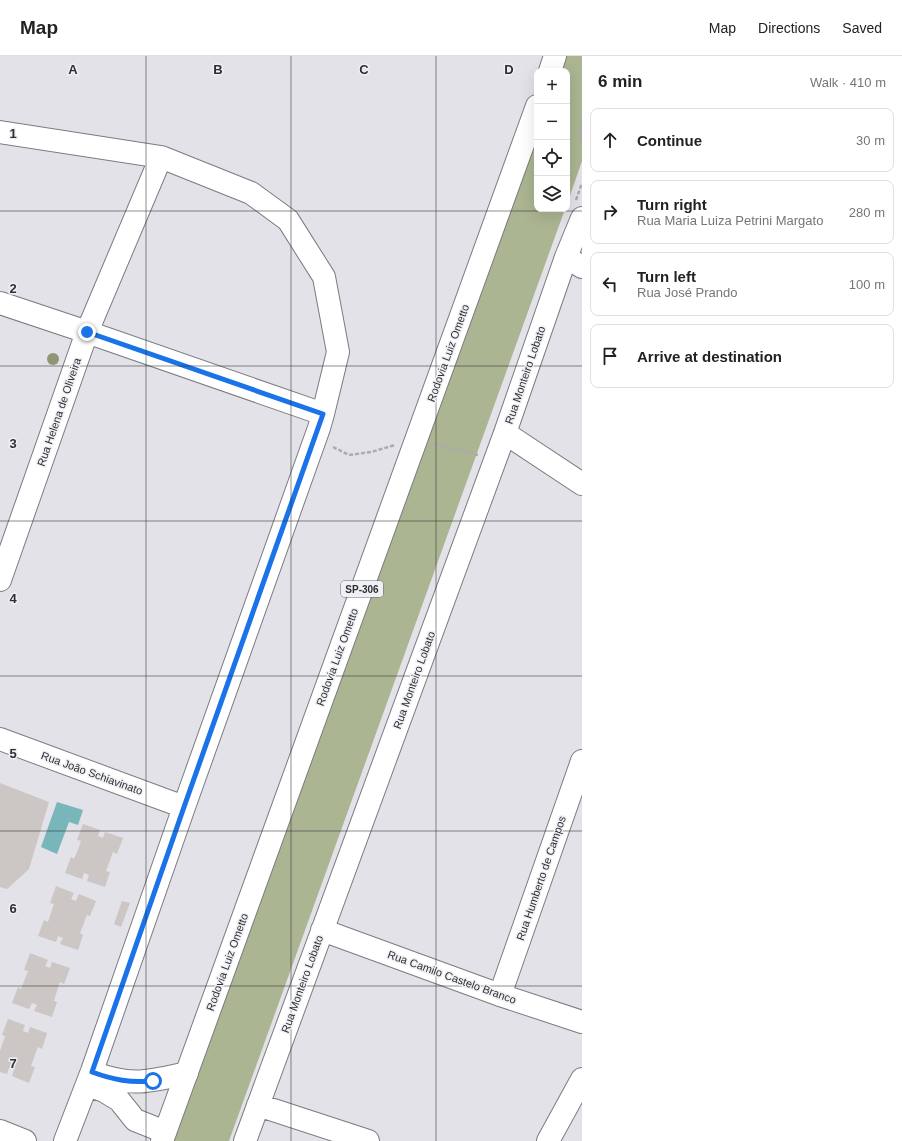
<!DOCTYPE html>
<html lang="en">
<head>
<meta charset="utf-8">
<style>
  :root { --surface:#fff; --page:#f6f6f6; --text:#222; --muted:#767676; --line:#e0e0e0 }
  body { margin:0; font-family:Arial,sans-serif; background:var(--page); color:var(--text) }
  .controls { position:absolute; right:12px; top:12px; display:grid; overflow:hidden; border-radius:8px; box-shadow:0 4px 16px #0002 }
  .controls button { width:36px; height:36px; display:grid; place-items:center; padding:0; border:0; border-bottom:1px solid var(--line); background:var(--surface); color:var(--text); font:20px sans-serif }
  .stop { position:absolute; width:12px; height:12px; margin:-9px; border:3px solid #1a73e8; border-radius:50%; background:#fff }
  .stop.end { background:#1a73e8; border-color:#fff; box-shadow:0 1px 4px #0008 }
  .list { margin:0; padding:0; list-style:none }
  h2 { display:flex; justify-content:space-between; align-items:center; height:52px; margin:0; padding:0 16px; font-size:17px }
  h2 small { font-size:13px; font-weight:400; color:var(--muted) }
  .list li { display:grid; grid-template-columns:26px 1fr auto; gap:12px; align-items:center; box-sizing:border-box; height:64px; margin:0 8px 8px; padding:0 8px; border:1px solid var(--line); border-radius:8px }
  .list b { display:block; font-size:15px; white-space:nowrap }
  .list p { margin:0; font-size:13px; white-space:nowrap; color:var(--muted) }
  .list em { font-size:13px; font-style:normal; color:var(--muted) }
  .icon { flex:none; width:22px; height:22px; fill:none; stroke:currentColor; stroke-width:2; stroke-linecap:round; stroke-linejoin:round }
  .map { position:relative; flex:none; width:582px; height:1085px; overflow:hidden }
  header { display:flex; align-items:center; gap:24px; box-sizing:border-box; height:56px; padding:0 20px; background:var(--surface); border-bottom:1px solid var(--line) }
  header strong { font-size:19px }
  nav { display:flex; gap:22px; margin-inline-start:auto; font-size:14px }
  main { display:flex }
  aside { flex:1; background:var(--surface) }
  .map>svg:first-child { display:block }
  .green { fill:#abb592 }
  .water { fill:#79b6b9 }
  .building { fill:#ccc6c5 }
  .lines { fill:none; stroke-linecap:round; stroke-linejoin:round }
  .minor-casing { stroke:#7b7c81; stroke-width:24 }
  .major-casing { stroke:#7b7c81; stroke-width:24 }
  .path { stroke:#aaaaaf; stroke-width:2.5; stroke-dasharray:4 2; stroke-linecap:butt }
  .minor { stroke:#fff; stroke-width:22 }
  .major { stroke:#fff; stroke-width:22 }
  .tree { fill:#8e9673 }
  .route { stroke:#1a73e8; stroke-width:5 }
  .grid { fill:none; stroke:#2e2f31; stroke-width:1; stroke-opacity:0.55 }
  .labels { text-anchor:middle; stroke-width:3; stroke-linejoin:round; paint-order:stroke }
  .shield { fill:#eff0f5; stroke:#68696c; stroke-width:1 }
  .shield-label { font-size:10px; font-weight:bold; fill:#2e2f31 }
  .street-label { font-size:11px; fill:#2e2f31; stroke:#eff0f5 }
  .grid-label { font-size:13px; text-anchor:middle; font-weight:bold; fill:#2e2f31; stroke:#eff0f5; stroke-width:3; stroke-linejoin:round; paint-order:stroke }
</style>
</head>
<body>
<header>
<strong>Map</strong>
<nav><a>Map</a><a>Directions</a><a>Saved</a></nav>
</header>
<main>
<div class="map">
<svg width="582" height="1085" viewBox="0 0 582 1085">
  <rect width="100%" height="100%" fill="#e2e2e8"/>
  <path class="green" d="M566,0H582V105L567,148V15H560Z
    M537,78V153H565L229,1085H167Z"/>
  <path class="water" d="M57,746L83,754L78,769L69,766L57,798L41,791Z"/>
  <path class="building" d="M0,727L49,746L29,813L7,833L0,831Z
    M83,768L100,774L98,780L103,782L105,776L123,782L117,798L113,796L106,815L110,816L105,831L87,825L89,819L84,817L82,823L65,817L71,801L74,803L77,796L81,785L77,784Z
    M56,830L74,837L71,843L76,845L79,838L96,845L90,860L87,859L80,877L83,879L78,894L60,888L63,882L58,880L56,886L38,880L44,864L48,866L54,848L50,847Z
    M122,845L130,847L121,871L114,868Z
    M30,897L48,904L45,910L50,912L52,906L70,912L64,928L60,926L56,938L54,945L57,946L52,961L34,955L37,949L32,947L29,953L12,947L18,931L21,933L28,915L24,914Z
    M8,963L25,969L23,975L28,977L30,971L47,977L42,993L38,991L36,996L31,1010L35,1011L29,1027L12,1020L14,1014L9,1012L7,1018L0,1016V995L5,980L2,979Z"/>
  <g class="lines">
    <g class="minor-casing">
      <path id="minor" d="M0,76L161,101L251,137L288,164L324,221L338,296L323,358L319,372L184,751L92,1015L65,1085
        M566,201L582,211
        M0,247L87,276L323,358
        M505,377L582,428
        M0,524L87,276L161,101
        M0,683L184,751
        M322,874L500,939L582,966
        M500,939L582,705
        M92,1016C131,1031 147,1026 187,1017
        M87,1029L104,1035L119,1044L135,1064L165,1076
        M258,1049L368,1085
        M0,1075L25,1085
        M245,1085L505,377L566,201L582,162
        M548,1085L582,1023"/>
    </g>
    <g class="major-casing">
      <path id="major" d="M550,15L555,0
        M162,1085L537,50"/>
    </g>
    <path class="path" d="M582,65L580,77L582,85
      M576,144L582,127
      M434,388L478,399
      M333,391L349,399L371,396L395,389"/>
    <use href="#minor" class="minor"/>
    <use href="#major" class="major"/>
  </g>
  <circle class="tree" cx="53" cy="303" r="6"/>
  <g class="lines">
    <path class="route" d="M87,276L323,358L184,751L92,1016C114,1024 130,1027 153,1025"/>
  </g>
  <path class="grid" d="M146,0V1085M291,0V1085M436,0V1085M0,155H582M0,310H582M0,465H582M0,620H582M0,775H582M0,930H582"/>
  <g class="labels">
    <rect class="shield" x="341" y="525" width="42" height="16" rx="3"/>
    <g class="shield-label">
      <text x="362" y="537">SP-306</text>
    </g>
    <g class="street-label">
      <text transform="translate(448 297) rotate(-70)" y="4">Rodovia Luiz Ometto</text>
      <text transform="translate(525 319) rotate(-71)" y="4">Rua Monteiro Lobato</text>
      <text transform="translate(59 356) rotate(-71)" y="4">Rua Helena de Oliveira</text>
      <text transform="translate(337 601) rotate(-70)" y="4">Rodovia Luiz Ometto</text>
      <text transform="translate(414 624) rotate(-70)" y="4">Rua Monteiro Lobato</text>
      <text transform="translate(92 717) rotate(20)" y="4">Rua João Schiavinato</text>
      <text transform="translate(541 822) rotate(-71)" y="4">Rua Humberto de Campos</text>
      <text transform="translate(227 906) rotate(-70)" y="4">Rodovia Luiz Ometto</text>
      <text transform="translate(452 921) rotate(20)" y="4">Rua Camilo Castelo Branco</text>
      <text transform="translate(302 928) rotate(-70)" y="4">Rua Monteiro Lobato</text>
    </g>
  </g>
  <g class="grid-label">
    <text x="73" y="18">A</text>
    <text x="218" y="18">B</text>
    <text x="364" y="18">C</text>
    <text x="509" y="18">D</text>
    <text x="13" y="82">1</text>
    <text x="13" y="237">2</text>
    <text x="13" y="392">3</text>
    <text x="13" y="547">4</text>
    <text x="13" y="702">5</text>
    <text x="13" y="857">6</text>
    <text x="13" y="1012">7</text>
  </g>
</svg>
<div class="controls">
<button>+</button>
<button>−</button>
<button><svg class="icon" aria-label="locate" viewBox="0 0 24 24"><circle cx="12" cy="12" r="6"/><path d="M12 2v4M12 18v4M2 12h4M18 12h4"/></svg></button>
<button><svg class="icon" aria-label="layers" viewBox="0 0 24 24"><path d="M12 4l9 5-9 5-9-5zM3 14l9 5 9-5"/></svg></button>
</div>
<div class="stop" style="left:153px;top:1025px"></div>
<div class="stop end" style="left:87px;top:276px"></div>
</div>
<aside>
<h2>6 min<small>Walk · 410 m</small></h2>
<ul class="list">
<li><svg class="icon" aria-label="ahead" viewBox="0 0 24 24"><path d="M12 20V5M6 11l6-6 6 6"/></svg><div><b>Continue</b></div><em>30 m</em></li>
<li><svg class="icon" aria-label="right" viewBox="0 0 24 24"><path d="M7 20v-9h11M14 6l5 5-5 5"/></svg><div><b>Turn right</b><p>Rua Maria Luiza Petrini Margato</p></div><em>280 m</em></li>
<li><svg class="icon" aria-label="left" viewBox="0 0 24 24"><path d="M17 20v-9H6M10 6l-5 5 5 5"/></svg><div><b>Turn left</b><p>Rua José Prando</p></div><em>100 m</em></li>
<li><svg class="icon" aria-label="arrive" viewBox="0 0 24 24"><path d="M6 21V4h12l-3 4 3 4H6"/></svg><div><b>Arrive at destination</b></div></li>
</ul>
</aside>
</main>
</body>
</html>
